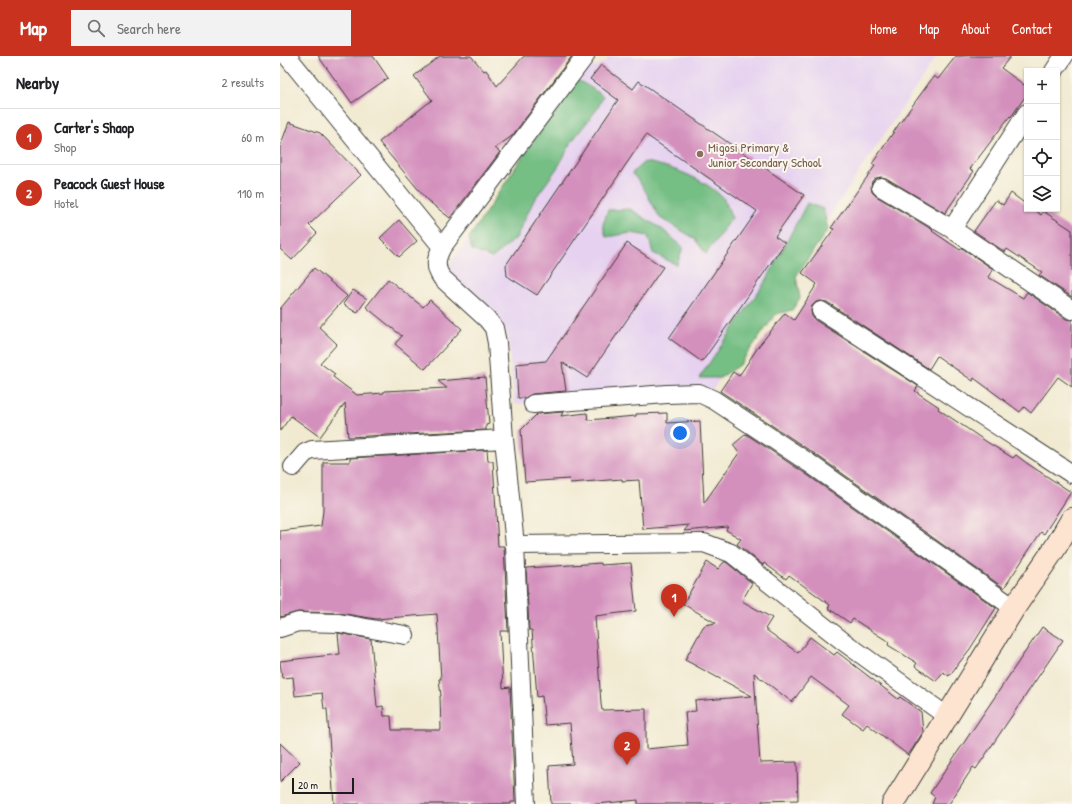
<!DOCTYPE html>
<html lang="en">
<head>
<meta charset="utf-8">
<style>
  :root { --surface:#fff; --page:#f2f2f2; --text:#202124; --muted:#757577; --line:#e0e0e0; --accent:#c8321e }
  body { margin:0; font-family:"Patrick Hand",sans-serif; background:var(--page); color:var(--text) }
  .controls { position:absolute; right:12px; top:12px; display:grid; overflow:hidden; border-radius:0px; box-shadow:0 1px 3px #0004 }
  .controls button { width:36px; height:36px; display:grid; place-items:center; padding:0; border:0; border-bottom:1px solid var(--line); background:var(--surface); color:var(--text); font:20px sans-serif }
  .scale { position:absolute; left:12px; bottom:10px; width:62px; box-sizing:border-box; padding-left:4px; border:2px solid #1c1c1c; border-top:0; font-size:11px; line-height:14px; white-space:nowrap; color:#1c1c1c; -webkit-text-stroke:3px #fbf7ec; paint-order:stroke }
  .you { position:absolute; left:400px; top:377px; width:14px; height:14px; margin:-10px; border:3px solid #fff; border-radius:50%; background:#1a73e8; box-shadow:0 0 0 6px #1a73e833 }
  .badge { display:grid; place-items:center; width:26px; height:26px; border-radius:50%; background:var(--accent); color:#fff; font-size:13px; font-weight:700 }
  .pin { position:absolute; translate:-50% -33px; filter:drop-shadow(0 1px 2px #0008) }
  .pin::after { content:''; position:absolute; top:21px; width:14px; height:12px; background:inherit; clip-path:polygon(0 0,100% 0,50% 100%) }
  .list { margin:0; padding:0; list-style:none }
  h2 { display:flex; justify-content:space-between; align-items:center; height:52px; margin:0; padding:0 16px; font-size:17px }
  h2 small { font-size:13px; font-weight:400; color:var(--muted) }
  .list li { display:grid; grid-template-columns:26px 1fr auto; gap:12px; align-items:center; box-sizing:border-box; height:56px; padding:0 16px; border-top:1px solid var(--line) }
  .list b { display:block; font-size:15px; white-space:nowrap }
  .list p { margin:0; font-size:13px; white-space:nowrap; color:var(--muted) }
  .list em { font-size:13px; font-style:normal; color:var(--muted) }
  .icon { flex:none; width:22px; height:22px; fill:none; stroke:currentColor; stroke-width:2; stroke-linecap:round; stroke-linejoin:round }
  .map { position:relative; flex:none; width:792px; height:748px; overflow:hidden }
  header { display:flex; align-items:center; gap:24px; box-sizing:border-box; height:56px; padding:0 20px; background:var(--accent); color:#fff }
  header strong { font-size:19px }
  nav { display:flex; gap:22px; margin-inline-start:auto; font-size:14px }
  .search { width:280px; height:36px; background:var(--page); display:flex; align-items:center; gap:10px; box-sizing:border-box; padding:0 14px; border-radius:0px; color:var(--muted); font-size:15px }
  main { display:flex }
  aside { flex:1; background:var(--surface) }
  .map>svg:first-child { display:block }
  .built { fill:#e6d2f0 }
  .forest { fill:#75be84; stroke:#486d50 }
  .building { fill:#d490bd }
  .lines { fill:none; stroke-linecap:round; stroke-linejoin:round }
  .street-casing { stroke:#3c3b37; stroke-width:20 }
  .secondary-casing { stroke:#3c3b37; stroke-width:24 }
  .street { stroke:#fff; stroke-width:18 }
  .secondary { stroke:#fde4d0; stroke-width:22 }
  .education-dot { fill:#8d6e63; stroke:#fbf7ec; stroke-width:1.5 }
  .labels { text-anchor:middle; stroke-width:4; stroke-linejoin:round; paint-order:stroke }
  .education-label { font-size:13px; fill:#785e54; stroke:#fbf7ec; text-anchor:start }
</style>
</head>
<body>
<header>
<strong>Map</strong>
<div class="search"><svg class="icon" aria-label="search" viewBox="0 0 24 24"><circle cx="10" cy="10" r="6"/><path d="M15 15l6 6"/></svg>Search here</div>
<nav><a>Home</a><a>Map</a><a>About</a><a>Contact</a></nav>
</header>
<main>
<aside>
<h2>Nearby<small>2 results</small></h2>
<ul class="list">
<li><span class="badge">1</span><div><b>Carter's Shaop</b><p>Shop</p></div><em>60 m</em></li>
<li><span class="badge">2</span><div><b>Peacock Guest House</b><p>Hotel</p></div><em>110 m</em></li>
</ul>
</aside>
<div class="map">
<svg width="792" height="748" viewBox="0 0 792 748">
  <rect width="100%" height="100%" fill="#fbf7ec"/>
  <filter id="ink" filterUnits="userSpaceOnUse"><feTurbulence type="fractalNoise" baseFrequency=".025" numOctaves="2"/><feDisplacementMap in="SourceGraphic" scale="8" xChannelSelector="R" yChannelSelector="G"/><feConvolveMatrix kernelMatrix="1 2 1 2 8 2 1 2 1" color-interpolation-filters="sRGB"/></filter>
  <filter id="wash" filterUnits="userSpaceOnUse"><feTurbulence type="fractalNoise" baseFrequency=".012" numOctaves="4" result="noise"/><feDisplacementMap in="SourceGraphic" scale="16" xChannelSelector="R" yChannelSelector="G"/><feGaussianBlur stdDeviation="0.9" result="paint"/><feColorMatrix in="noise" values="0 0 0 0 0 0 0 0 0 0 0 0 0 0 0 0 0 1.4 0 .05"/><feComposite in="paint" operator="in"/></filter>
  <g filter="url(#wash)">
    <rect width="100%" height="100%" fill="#f1ead1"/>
    <path class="built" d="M329,0H657L433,333L235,348L227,274L166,214L307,14L325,6Z"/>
    <path class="forest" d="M294,22L313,33L323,40L318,52L293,84L278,111L254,144L236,182L212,202L192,194L189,182Z
      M364,106C390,110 424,122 443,142C447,147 449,156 452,162L426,198L414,182L380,162L363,131L352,117Z
      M527,147L543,153L548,173L516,220L520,242L512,254L496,258L459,309L440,322H419L487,223Z
      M350,153L382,173L403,191L397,209L373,197L368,180L351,177L326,181L323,168L328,154Z"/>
    <g id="blocks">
      <path class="building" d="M38,0H93L108,22L72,47Z
        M160,0H191L204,15L206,14L217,30L244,0H292L232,80L215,92L220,96L170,162L147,144L99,86L152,44L134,20Z
        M676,0H731L721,12L747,31V38L731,61L730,60L690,113L694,115L665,157L606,122L601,121L596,122L592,125L591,130L592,136L596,140L653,174L652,175L680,194L682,192L713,213L708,221L743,242L747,236L786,263L792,264V331L778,321L751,357L744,351L740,356L694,322L693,325L657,300L649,313L547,246L541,245L536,246L532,250L531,255L532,260L535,264L638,330L635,335L659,351L658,353L707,386L733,402L736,399L748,408L791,436L764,478L761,476L724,532L535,398L440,335L453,316L459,320L478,291L505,257L514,264L537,228L522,217L554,173L551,172L595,110L592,108L619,68L654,20L658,23Z
        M321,9L353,33L359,25L524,139L495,180L505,187L422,306L389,282L477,155L366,79L257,239L227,220L226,209L338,44L310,23Z
        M9,66L40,77L81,119L29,169L37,177L12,204L0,193V91Z
        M731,137L747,149V153H753L761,159L763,155L792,174V241L759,219L762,216L727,193L725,196L694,175L716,144L723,149Z
        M119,164L137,185L119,201L100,182Z
        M347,187L383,211L307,322L282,306L286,335L252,338L245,342H238L236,308L266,305Z
        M34,212L67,240L39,271L57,288L40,307L55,318L53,321L77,339L104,337V335L167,332L158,325L205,321L209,368L206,369V374L68,381L65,347L40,381L11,360L0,375V253Z
        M108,223L143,251L150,244L182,273L145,313L115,288L122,280L86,251Z
        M73,234L87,243L77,257L63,248Z
        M283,356L281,360L307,357L308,364L356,360V358L387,357V367L420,365L424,447L459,397L453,389L466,378L523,416L716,552L690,593L669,620L663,616L656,625L635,610L637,607L608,589L609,586L573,563L570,567L548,552L550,549L509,519L506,523L484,507L483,509L457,488L461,483L446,474L448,471L404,475L409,469L363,473L359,424L342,425V423L290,427L289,423L245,426L241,374L257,358Z
        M207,394L208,405H213L218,490H224L228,575H220L223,632L230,631L235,746H231V748H54L47,653H44L42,637L15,640L13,621L2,622L0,605L60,598L58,577L91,583L97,651L103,650L104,660H111L112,674H161L160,640H161L159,623H161L157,558L96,563L59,557L18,556L0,561V475L41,470L43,455V406H70V402Z
        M427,506L438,513L444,506H446L472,527L462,545L492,562L485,573L518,597L530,581L554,599L557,596L618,643L620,641L641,656L643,676L633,692L628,699L587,668L583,673L562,658L569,649L531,621L512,646L474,617L480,707L517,706L518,744L482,745V748H358V744L317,748H271L269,710L293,708L290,667L265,669L262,640L257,641L252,574H249L246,512L321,507V509L351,507L356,555L315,560L321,648L322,654L366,653V693L408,689L405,656L416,655L415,645L472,640L405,604L423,571L425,569L436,567L403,548Z
        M762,571L783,584L696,713L693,711L669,748H652L655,741L650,737Z
        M0,687L20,706L0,726Z"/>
    </g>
  </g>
  <g filter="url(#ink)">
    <use href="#blocks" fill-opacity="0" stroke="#3c3b37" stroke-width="1"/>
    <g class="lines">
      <g class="street-casing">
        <path id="street" d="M7,0L162,191
          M305,0L162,191C156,202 154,211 162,222L207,263L214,272L217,287L224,383L235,489L424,487L451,497L564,586L668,661
          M774,15L784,0
          M601,131L672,173L792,254
          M672,173L747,57
          M541,255L792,418
          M253,348L387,338L419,337L434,344L529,407L734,552
          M13,411L25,397L32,394L224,383
          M235,489L246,748
          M0,572L18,566L59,567L125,579"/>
      </g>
      <g class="secondary-casing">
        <path id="secondary" d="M613,748L734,552L775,492L792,463"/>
      </g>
      <use href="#street" class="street"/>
      <use href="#secondary" class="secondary"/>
    </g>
  </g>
  <circle class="education-dot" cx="420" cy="98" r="4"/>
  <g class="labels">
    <g class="education-label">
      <text x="428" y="96">Migosi Primary &amp;<tspan x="428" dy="15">Junior Secondary School</tspan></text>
    </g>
  </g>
</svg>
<div class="controls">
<button>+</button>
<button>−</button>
<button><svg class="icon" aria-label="locate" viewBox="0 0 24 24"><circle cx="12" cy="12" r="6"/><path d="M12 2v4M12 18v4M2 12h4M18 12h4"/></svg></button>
<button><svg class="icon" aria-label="layers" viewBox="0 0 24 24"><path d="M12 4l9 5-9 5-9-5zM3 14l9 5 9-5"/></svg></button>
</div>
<div class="scale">20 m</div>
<div class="you"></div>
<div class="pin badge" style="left:394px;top:561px">1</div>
<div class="pin badge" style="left:347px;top:709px">2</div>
</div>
</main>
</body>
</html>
